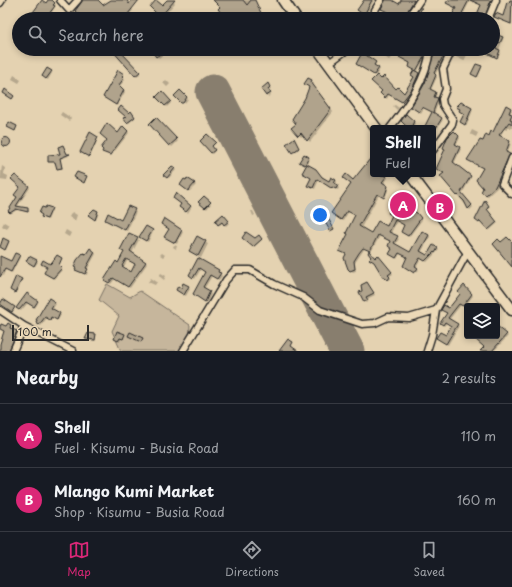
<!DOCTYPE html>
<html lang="en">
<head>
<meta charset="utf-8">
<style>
  :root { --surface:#171b24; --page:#20242c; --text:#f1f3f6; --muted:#9ea1a6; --line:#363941; --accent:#db2777 }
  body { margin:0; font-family:"Playpen Sans",sans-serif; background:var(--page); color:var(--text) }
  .controls { position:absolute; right:12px; bottom:12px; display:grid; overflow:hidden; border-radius:4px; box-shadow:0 2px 6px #0003 }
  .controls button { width:36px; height:36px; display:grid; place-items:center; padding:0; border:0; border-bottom:1px solid var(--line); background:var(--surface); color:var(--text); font:20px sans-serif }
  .scale { position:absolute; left:12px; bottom:10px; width:77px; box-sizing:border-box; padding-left:4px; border:2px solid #2b2b2b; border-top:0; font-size:11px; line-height:14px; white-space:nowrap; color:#2b2b2b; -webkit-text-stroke:3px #ecd9b7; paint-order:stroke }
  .you { position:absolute; left:320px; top:215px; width:14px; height:14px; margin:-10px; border:3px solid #fff; border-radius:50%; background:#1a73e8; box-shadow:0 0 0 6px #1a73e833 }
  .badge { display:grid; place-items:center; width:26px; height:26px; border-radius:50%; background:var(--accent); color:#fff; font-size:13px; font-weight:700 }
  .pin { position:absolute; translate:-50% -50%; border:2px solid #fff; box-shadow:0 1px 4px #0006 }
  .popup { position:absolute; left:370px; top:125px; width:66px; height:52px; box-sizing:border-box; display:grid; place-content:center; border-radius:4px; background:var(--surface); filter:drop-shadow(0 1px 3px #0005); font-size:13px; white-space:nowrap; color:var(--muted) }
  .popup b { font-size:15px; color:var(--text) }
  .popup::after { content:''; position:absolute; left:50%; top:100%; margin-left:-8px; border:8px solid transparent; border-top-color:var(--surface) }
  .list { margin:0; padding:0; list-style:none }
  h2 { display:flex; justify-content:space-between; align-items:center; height:52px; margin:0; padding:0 16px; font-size:17px }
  h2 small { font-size:13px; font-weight:400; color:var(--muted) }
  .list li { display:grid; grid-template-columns:26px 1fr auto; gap:12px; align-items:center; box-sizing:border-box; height:64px; padding:0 16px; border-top:1px solid var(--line) }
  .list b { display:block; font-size:15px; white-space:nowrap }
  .list p { margin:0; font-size:13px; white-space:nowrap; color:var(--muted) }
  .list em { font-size:13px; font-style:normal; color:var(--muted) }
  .icon { flex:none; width:22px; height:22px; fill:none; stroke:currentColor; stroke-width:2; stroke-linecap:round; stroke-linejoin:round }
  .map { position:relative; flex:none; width:512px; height:351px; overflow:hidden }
  .search { position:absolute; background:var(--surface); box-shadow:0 2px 6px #0003; left:12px; right:12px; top:12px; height:44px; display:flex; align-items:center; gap:10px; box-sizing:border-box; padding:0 14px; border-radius:22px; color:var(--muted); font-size:15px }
  .sheet { height:180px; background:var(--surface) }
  nav { display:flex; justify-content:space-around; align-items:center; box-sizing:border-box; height:56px; border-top:1px solid var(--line); background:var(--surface); font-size:11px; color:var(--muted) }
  nav a { display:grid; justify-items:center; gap:2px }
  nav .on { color:var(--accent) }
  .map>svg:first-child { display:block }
  .green { fill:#c6b69c; stroke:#787064 }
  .shadow { fill:#0003; fill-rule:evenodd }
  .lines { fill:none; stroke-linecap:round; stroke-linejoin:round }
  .runway { stroke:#887e6e; stroke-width:35 }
  .building { fill:#b0a38c; stroke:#2b2b2b; fill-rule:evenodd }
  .minor-casing { stroke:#2b2b2b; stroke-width:9 }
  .trunk-casing { stroke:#2b2b2b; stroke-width:13 }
  .minor { stroke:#ecd9b7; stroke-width:6 }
  .trunk { stroke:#ecd9b7; stroke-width:10 }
</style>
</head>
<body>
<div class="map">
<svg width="512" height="351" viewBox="0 0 512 351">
  <rect width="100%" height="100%" fill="#e4d2b1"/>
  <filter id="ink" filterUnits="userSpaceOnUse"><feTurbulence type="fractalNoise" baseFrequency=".025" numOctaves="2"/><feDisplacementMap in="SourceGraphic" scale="8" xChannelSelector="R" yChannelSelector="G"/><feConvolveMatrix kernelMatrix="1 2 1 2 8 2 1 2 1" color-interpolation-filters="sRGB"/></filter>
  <g filter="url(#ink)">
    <path class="green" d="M107,284L130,297L140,291L190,325L189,339L180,351H121L112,331L119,316L99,300Z"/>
    <path class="shadow" d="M50,0L56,5L48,19H24L27,14L31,17Z
      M85,0H97L103,6L111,0H127L133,10L126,19H85Z
      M168,0H171L175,3L162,18L151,7H162Z
      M215,0H254L262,15L255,19H227L221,7Z
      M363,0H374L366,15L358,10Z
      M390,0L400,5L403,0H416L404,19H392L394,15Z
      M447,0H493L486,19H475L482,5L470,1L461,19H456L452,17L457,8Z
      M509,0L512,1V25L495,17L503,18Z
      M64,15L70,19H62Z
      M493,34L503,39L499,50L501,52L498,58L487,53L493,49Z
      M113,49H125L122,54L140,74L137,77Z
      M151,49H170L159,58Z
      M437,49H445L448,51L435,75L437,77L431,90L437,94L435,98L439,101L434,114L443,120L433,134V128H425L433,112L424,108L421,113L412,107L426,83Z
      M460,51L467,55L464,61L456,57Z
      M368,52L367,57L376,63L375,66L380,69L376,76L358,65Z
      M387,53L392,56L389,60L385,57Z
      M400,57L424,59L417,73L420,75L413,91L404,103L389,95L387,99L381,93L396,90L404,94L415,77L412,75L415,70L411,64Z
      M481,67L482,68L478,77L474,75Z
      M51,72L52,73L48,80L44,77Z
      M119,72L124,76L123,78L125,80L119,87L125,92L117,106L106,98Z
      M14,75L21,80L19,83L12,79Z
      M309,79L314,83L313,85L333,112L310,142L304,135L301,137L299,135L297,124L310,88L305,84Z
      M166,80L170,84L167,87L163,83Z
      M268,85L271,89L268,90L271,95L268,97L262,89Z
      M180,91L188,99L185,103L176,96Z
      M162,93L171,103L167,107L158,97Z
      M461,103L473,110L467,125L462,123L465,114L457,107Z
      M395,105L399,108L397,110L393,106Z
      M507,107L512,110L510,114L512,116V129L509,127L507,130L504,129L500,137L511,143L507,154L510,157L497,188L488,196L484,194V188L477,180L484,168L483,143L493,134Z
      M62,112L71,118L69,121L60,115Z
      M131,113L135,118L129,123L125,119Z
      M407,115L415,123L413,128H409Z
      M156,119L178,141L172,147L151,124Z
      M107,124L118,134L123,128L129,133L111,156L103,152L108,140L104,127Z
      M472,130L478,133L476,137L470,134Z
      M454,133L460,138L456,146L461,149L454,164L471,178L462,194L473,207L470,210L441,176L445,173Z
      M207,135L216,143L212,147L215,151L212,154L202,141Z
      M97,137L98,139L90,157L83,153Z
      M295,140L299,149L294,153L287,144Z
      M67,155L69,156L60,159L63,169H58L56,162H49Z
      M304,155L310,159L307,165L330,182L332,178L336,180L337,182L336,185L339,188L338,190L334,188L333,189L319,180L315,189L309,186L312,178L307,166L302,163Z
      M373,163V174H383L387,176L388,178L384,184L389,188L385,198L379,195L361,228L372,234L387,227L393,216L390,213L403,210L419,216L422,220L409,237L402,232L405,226L397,221L391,233L399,239L395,245L410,253L429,235L430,237L421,253L427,256L438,249L439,250L427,262L421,259L416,268L419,270L415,273L406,267L408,257L400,254L397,259L390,254L393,249L391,242L380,236L371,252L365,248L355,263L356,271L353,272L351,270L347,255L342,252L356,215L349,211L343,221L333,214L353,181Z
      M2,166L5,168L4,174L8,176L7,180L0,179Z
      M172,167L176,170L169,178L166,176Z
      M15,177L30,188L17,207L28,209L29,212L17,210L12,213L10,211L21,187Z
      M188,179L196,185L190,191L182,186Z
      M177,194L191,208L188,213L181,207L183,204Z
      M204,197L211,204L207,209L200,202Z
      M485,201L489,208L487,211L498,223L490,230L481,221L480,223L476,219Z
      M128,207L136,212L127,231L106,220L122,221Z
      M51,209L52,210L48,220L43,218Z
      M251,211H253L255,215L253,216Z
      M72,212L77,215L75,221L69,217Z
      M97,212L99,213L96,220L90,216Z
      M223,216L229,223L226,226L223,222L220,225L216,221Z
      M4,222L9,225L7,229L2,226Z
      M170,229L183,232L177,244L167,238Z
      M66,230L71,233L69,237L64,234Z
      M152,230L153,232L148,242L142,238Z
      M130,234L139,240L132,253L147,264L130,288L115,279L111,284L107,281L125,252ZM128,260L136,265L131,273L123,268Z
      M197,237L208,244L201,258L190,251Z
      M259,237L262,240L254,247L243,238L255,239Z
      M3,239L9,243L6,250L0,247Z
      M174,245L177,246L176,249L173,247Z
      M95,252L96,254L87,270L88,271L87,275L77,271L76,270L87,256Z
      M162,253L165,255L163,257L160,255Z
      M19,256L20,257L12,273L6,269L3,276L0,274V259L11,262Z
      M378,256L393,274L388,277L391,278L390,280L385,278L375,259Z
      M30,257L38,262L35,266L29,262Z
      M61,259L59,267L62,270L54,279L46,274L50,265Z
      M198,259L218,271L222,276L219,280L212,276L204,289L211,294L207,303L194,294L206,273L201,269L195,279L192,277Z
      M161,273L166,276L164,280L159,276Z
      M151,278L157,282L155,285L148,282Z
      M21,280L22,281L17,293L12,291L11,290Z
      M367,283L375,295L367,299L368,302L367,303L365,301Z
      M464,286L473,296L464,307L461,305L449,320L459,326L448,345L439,340L446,336L452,326L447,323L444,326L441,323L461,294Z
      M188,287L190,289L186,296L179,292L181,289Z
      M27,295L38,303L35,308L28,303L21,311L17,308Z
      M54,303L56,304L52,310L61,315L58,320L53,318L51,320L47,318L41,326L38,324Z
      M11,325V329L18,333L10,351H1L0,345Z
      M497,327L508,336L494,351H482L485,347L478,336H497Z
      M88,334L95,335L96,341L87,340Z
      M124,335V339L121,338L120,342L116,340Z"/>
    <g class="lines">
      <path class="runway" d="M213,92L347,351"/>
    </g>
    <path class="building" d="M42,0L46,3L48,0H52L55,3L53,5L55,6L45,19H28Z
      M83,0H98L103,5L111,0H127L129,4L132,0H139L124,19H84L75,11Z
      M156,0L162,5L167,0H175L160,17L150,7Z
      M213,0H243L247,5L251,0H255L261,13L251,19H226L218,9L220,7Z
      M364,0H372L364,15L357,10Z
      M385,0H392L399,4L401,0H414L403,19L381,9Z
      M448,0H469L459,19L451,17L456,8L446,3Z
      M470,0H491L484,19H475L481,5Z
      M510,0H512L511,24L494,17L496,13L503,16L507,2L509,3Z
      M420,8H422L419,13L437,19H412Z
      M493,33L503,37L500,43L493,40Z
      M495,48L500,50L497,58L485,52L486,49Z
      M111,49H123L121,52L140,72L135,76Z
      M150,49H167L156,57Z
      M364,49L369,51L366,55L376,62L374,65L379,68L374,75L356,64Z
      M407,49L424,57L416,71L409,67L410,63L399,57L403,50L406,51Z
      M435,49H447L434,73L436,75L430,89L436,92L434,97L438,98L433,112L442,118L436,128H424L432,112L422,107L419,112L411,107L425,83Z
      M476,64L482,66L477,77L471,74Z
      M47,68L52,71L46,79L42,76Z
      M118,70L124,74L122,76L124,78L119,85L124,90L116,105L103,97Z
      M414,70L419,73L412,89L402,102L388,94L385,98L380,93L382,91L371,81L377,75L381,79L384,76L396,89L398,87L404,93L414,77L411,75Z
      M308,78L312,80L311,82L331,109L307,141L301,133L298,136L291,128L296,124L292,119L305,98L309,87L304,84Z
      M268,83L270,87L268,89L271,93L266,96L261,89Z
      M5,89L14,96L12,99L3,93Z
      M180,90L187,97L183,103H181L174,96Z
      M162,91L171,101L165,106L156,97Z
      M461,102L472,108L465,125L460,122L464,114L459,111L460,109L456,107Z
      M506,105L511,108L509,113L512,114L510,119L512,120V124L509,122L499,135L510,141L506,152L510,154L495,187L486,195L481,192L483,188L476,180L483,168L467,160L480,140L483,141L486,134L489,136L491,131L493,132Z
      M121,106L129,113L131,111L135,117L127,123L123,118L126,117L118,110Z
      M406,114L414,121L411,128H408L401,121Z
      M156,117L177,139L169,146L149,124Z
      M9,122L17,126L15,131L7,127Z
      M107,123L118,133L123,126L128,131L110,155L102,152L103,150L101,148L107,140L100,134Z
      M454,131L459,136L455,144L460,147L453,162L471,176L461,192L472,205L468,209L464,201L458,195L457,196L440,176L444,173L436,169L445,149L443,148L447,138Z
      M90,132L98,137L89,157L80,152Z
      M207,134L216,142L212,146L215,150L211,153L200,141Z
      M1.5 142a4.5 4.5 0 1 1 9 0a4.5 4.5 0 1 1-9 0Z
      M294,138L299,148L292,153L286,144Z
      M63,145L67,154H70L60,158L62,168L57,169L55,162H48V155L60,154L58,147Z
      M304,154L309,157L305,165L299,162Z
      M370,159L373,162V174L387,176L382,182L388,186L384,198L377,194L359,226L371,233L378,221L387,226L392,215L388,213L394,204L402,209L404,205L417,213L421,218L408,236L401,232L404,225L395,220L389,232L398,236L394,243L410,252L422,231L429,235L420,251L427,255L433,245L438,248L435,253L434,252L425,261L420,258L415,266L418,268L414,273L403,266L407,257L399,253L396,258L389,254L392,249L388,246L390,241L378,235L370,251L363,248L359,253L354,261L355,269L350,271L348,269L344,258L346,254L339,251L348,234L346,233L355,215L347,211L341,220L331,213L351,184L343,178L346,174L353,180Z
      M307,164L316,169L322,177L329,181L331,177L336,180L334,183L338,185L336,189L332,187L331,188L317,179L313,188L307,186L311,178L302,173Z
      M172,166L175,168L167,178L163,175Z
      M77,172L87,176L84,183L74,177Z
      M15,175L29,186L16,206L28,208V212L16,209L10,213L8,211L17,197L14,195L20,187L11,179Z
      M187,178L195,183L188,191L180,185L184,179L186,180Z
      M176,193L191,206L186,212L179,207L181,204L173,198Z
      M204,196L211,202L205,208L198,202Z
      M485,200L489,206L487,209L497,222L488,230L480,221L479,223L475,220Z
      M46,206L52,208L47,219L41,217L42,215L39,213L42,207L45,208Z
      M128,206L135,209L125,230L105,220L108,213L121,220Z
      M94,209L98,211L95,220L88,215Z
      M223,214L229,221L224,225L222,222L218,225L215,221Z
      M164,218L182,230L175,243L164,237L169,229L161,224Z
      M328,218L334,229L330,231L324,220Z
      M146,226L153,230L146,241L139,237Z
      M246,232L255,238L259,235L262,239L253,247L242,238Z
      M129,233L138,237L130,251L146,262L128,287L113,278L109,283L104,280L116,261L118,263L124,252L120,250ZM126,259L135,264L131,272L122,266Z
      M197,236L206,241L198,256L189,251Z
      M507,237L512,242V267L493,244L498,239L501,242Z
      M3,238L9,241L5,250L0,247Z
      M90,248L95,252L86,268L88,269L85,274L75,270L76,268L74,267L77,260L83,253L86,254Z
      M369,251L375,258L378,255L392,272L388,275L390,277L388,280L383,277L374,262L369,259L371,257L368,253Z
      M15,253L20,255L11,272L5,269L0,277V256L11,261Z
      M57,255L62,258L59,265L62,268L53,278L44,273L47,267L41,264L43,260L50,264L52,262Z
      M29,256L37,260L34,266L26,261Z
      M198,258L219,270L218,272L221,273L217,279L210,275L203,287L210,291L205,302L193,294L205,272L199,268L193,278L189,275Z
      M16,276L22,279L15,293L10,290Z
      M367,282L374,293L366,297L368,300L364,302L359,292L362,291L361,285Z
      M183,283L189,286L184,295L176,290L178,286L181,288Z
      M464,285L472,294L463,306L459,304L448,318L458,324L446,344L436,338L440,332L446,335L451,326L445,322L443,325L440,323L447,313L441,310L444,305L449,308L460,294L458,292Z
      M27,293L38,301L34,307L26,302L19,310L16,308Z
      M49,298L55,302L51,308L60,313L57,320L51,317L50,320L45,317L39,325L36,323L37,320H36Z
      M3,299L15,307L12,312L0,304Z
      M8,323L11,325L10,328L17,331L9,351H0V344L4,331L0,329V327L1,324L6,326Z
      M497,326L507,334L492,351H480L484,347L475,339L478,336H497Z
      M117,331L125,334L123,339L120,338L118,341L114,339Z
      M130,332L143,338L141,342L128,336Z
      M88,333L96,334L95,340L85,339Z
      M288,339L293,342L291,346L298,351H279Z"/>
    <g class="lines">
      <g class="minor-casing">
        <path id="minor" d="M60,0L69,10L78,0
          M0,3L2,0
          M374,19L375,10L381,0
          M407,19L420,0
          M488,19L496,0
          M329,63L348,49
          M390,128C408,105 427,79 430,49
          M433,150L452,124L453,120L443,105L442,99L446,89L443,69L452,50L455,49
          M512,158L502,184L512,194
          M0,310L24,326L13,351
          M24,326L73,351
          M183,351L226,280L235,270H250L274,284L303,297L320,310L362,324L375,323L388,317L409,318L436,310
          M427,351L432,335L436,310L468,251"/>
      </g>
      <g class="trunk-casing">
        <path id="trunk" d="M283,0L296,19
          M318,49L376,128
          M410,174L512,310"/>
      </g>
      <use href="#minor" class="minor"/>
      <use href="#trunk" class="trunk"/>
    </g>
  </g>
</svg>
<div class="controls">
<button><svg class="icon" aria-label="layers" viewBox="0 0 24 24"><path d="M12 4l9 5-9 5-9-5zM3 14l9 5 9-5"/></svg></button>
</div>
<div class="scale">100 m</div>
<div class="you"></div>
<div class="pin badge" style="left:403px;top:205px">A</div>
<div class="popup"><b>Shell</b>Fuel</div>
<div class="pin badge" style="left:440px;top:207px">B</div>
<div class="search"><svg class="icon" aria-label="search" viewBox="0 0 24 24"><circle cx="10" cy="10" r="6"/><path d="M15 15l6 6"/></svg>Search here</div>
</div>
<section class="sheet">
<h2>Nearby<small>2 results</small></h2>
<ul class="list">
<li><span class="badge">A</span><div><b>Shell</b><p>Fuel · Kisumu - Busia Road</p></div><em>110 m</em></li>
<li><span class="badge">B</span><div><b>Mlango Kumi Market</b><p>Shop · Kisumu - Busia Road</p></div><em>160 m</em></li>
</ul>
</section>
<nav>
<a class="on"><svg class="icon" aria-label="map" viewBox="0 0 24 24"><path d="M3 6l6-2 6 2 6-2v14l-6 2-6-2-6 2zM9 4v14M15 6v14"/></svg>Map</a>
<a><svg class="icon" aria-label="directions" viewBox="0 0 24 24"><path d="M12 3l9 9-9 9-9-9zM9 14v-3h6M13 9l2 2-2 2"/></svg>Directions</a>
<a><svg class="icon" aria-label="saved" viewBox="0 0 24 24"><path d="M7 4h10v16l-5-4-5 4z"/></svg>Saved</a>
</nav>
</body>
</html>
